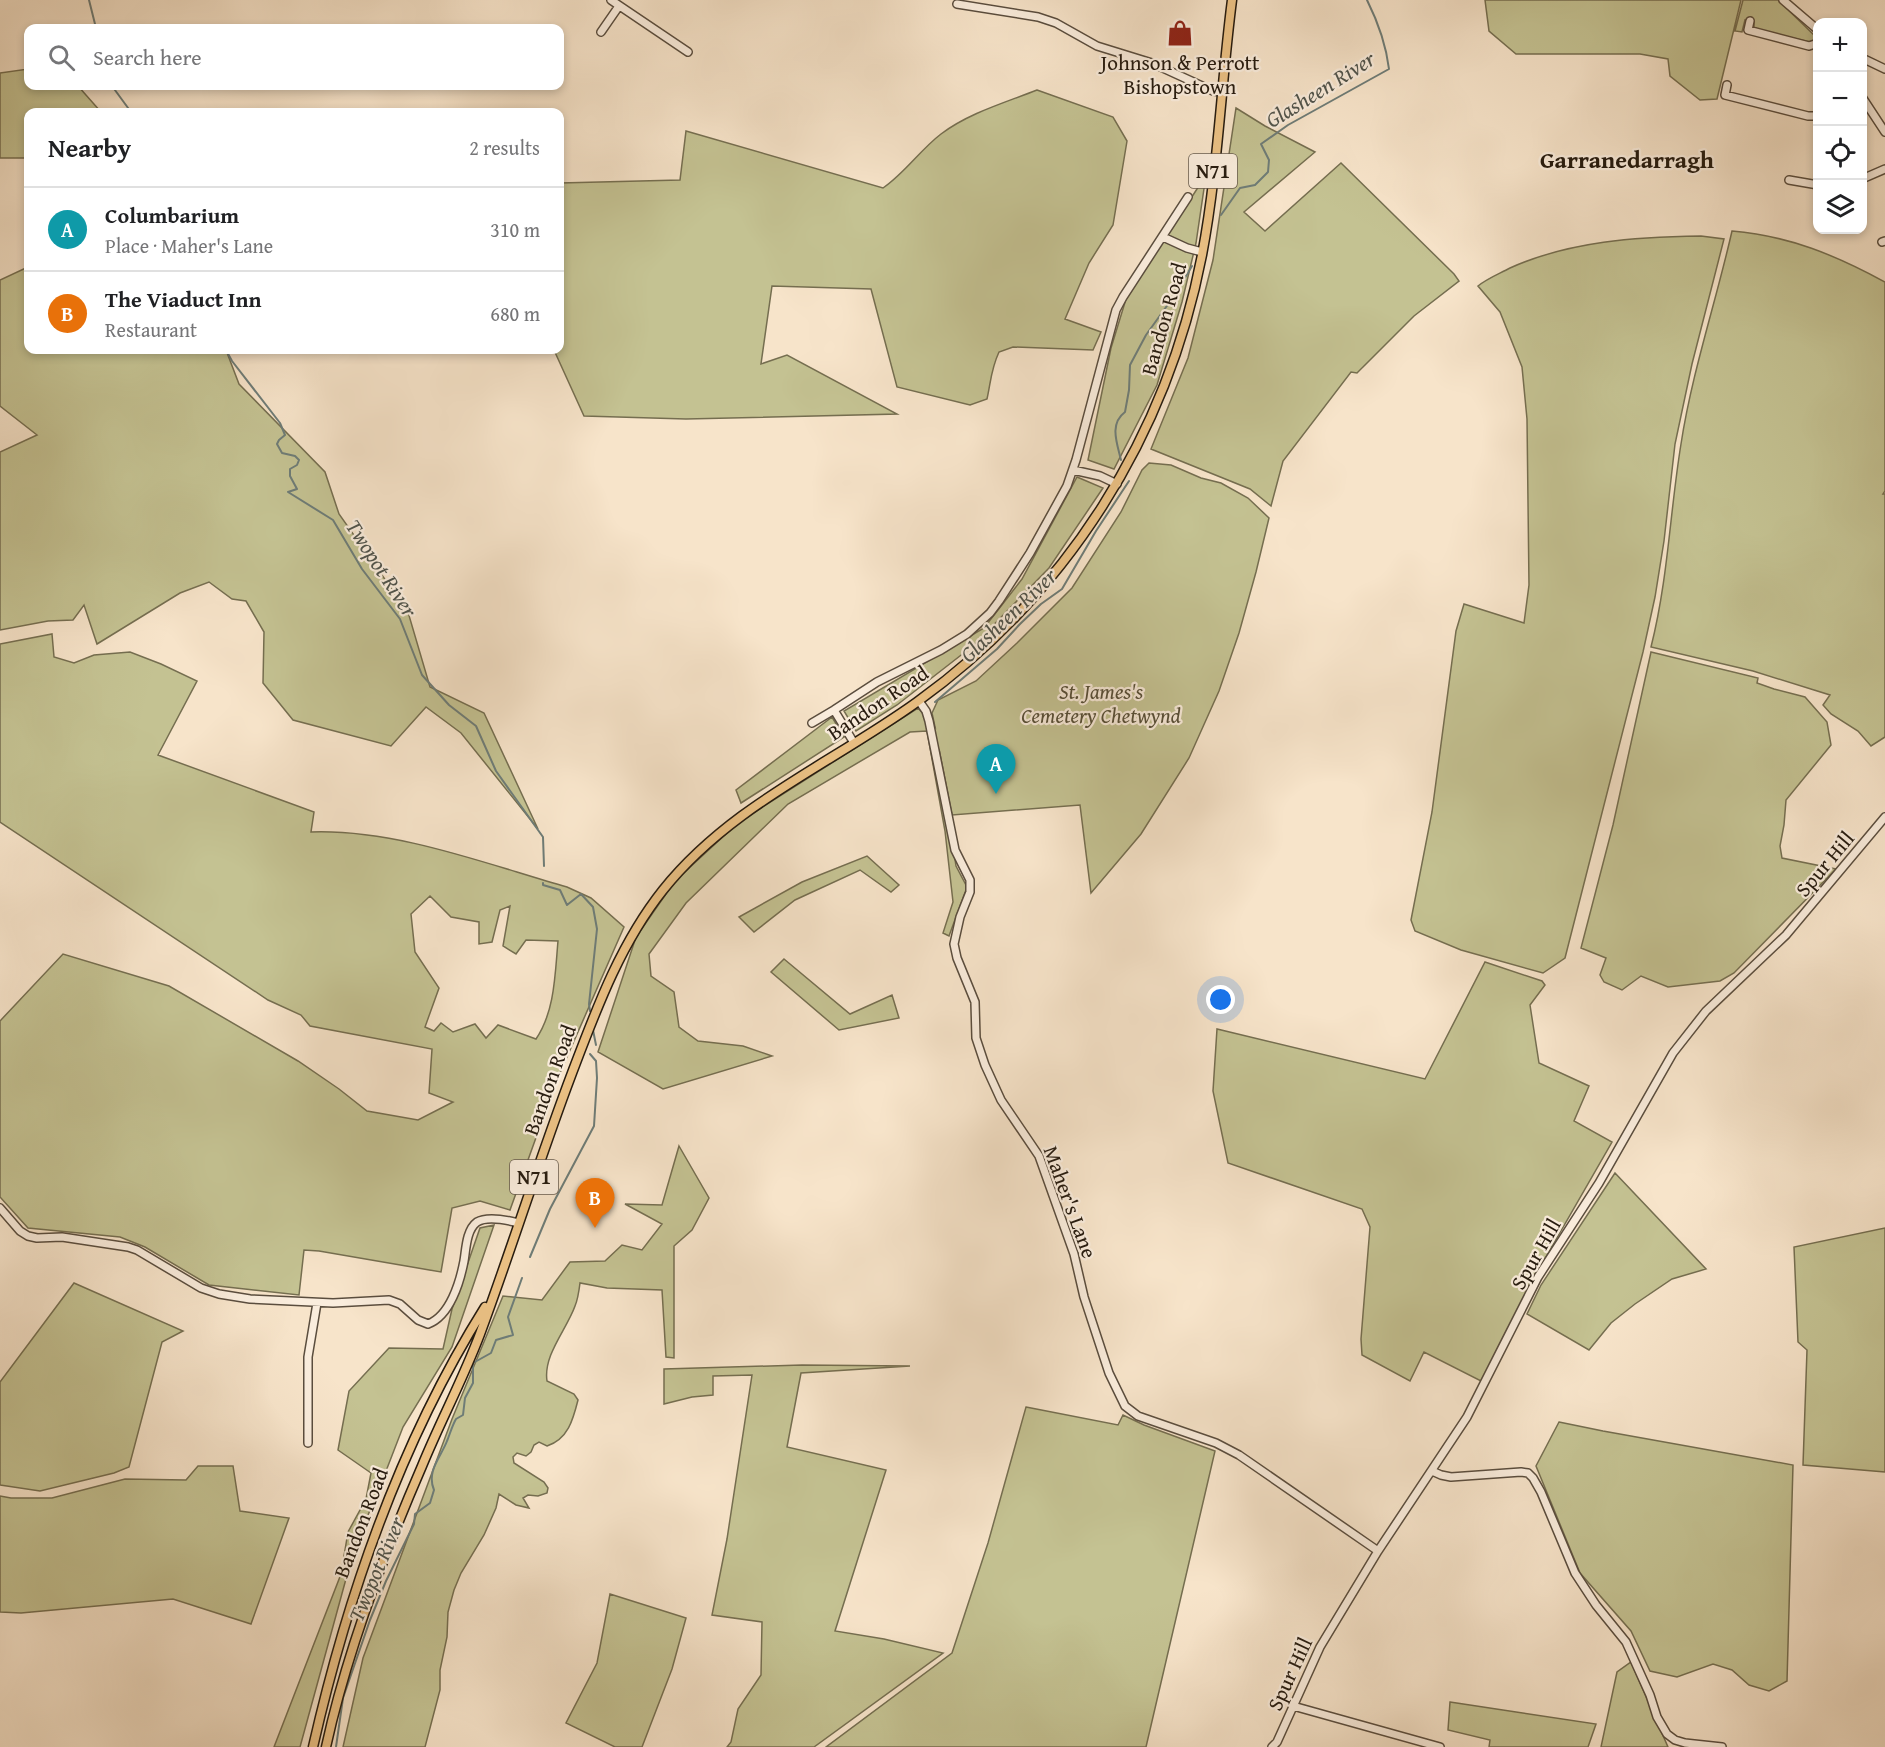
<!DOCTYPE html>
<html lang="en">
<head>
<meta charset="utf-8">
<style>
  :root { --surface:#fff; --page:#f6f6f6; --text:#202124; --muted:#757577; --line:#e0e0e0; --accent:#8f2418 }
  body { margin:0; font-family:"Gentium Book Plus",serif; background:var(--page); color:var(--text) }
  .controls { position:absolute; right:18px; top:18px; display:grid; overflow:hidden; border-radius:12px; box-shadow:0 3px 9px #0003 }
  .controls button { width:54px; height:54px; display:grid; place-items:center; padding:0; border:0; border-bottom:2px solid var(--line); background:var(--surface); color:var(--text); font:30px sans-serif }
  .you { position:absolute; left:1221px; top:1000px; width:21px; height:21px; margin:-15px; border:4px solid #fff; border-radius:50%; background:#1a73e8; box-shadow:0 0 0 9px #1a73e833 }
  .badge { display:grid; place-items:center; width:39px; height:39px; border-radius:50%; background:var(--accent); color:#fff; font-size:20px; font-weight:700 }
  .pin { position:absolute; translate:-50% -50px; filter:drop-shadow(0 2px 3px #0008) }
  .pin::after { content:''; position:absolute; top:32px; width:21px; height:18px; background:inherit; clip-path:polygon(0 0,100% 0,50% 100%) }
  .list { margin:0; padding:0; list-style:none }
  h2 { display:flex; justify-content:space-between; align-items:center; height:78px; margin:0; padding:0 24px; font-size:26px }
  h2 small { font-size:20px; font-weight:400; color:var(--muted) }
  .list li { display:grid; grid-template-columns:39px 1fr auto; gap:18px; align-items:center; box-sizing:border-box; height:84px; padding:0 24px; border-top:2px solid var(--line) }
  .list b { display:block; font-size:22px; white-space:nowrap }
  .list p { margin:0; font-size:20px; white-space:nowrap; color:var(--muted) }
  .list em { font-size:20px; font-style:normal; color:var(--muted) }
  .icon { flex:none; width:33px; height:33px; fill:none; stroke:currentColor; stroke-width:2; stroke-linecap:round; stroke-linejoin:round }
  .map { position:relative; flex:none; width:1885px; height:1747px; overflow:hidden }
  .search { position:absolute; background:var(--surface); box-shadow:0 3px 9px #0003; left:24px; top:24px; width:540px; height:66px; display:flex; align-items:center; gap:15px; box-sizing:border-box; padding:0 21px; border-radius:12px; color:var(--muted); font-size:22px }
  .panel { position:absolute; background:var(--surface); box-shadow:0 3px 9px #0003; left:24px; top:108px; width:540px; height:246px; border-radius:12px }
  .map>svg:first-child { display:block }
  .green { fill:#c4c292; stroke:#756e50; stroke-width:1.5; fill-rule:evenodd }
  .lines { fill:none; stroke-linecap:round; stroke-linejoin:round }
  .stream { stroke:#6e7c77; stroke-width:2 }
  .minor-casing { stroke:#5a4d3e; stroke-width:10 }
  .major-casing { stroke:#261b0f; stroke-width:11 }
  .minor { stroke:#faeddd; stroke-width:7 }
  .major { stroke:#ecc285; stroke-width:8 }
  .labels { text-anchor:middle; stroke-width:4.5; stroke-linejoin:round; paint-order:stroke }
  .shield { fill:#faeddd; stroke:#665a4d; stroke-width:1.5 }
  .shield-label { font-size:20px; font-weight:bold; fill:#261b0f }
  .poi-label { font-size:21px; fill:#261b0f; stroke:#faeddd }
  .street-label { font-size:21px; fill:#261b0f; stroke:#faeddd }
  .park-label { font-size:21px; font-style:italic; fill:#554d36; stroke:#faeddd }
  .water-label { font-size:22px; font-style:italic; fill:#50544c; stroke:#faeddd }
  .quarter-label { font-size:24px; font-weight:bold; fill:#261b0f; stroke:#faeddd }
</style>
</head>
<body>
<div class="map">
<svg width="1885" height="1747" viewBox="0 0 1885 1747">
  <rect width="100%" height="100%" fill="#f7e4ca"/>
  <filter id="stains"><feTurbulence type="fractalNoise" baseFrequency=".00333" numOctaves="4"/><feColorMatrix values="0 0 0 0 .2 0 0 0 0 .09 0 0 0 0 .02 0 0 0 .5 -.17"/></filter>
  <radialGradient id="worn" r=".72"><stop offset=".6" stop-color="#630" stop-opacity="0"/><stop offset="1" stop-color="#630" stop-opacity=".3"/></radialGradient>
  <path class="green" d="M1485,0H1741L1717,99L1700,100L1670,76L1668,59L1640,54H1516L1489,31Z
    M1743,0H1778L1816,37V40L1810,42L1759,30L1754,27V22L1745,20L1742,32L1735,31Z
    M28,69V86H78L101,112H28V158H0V73Z
    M1037,90L1113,117L1127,141L1113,225L1089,263L1065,319L1101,332L1093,350L1013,347L999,352C991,369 991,381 987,399L970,405L897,387L871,289L772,286L761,364L787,355L897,414L686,419L584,416L554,350H560V183L680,180L686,131L883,188C905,173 920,150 941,134C969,113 1004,103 1037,90Z
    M1236,108L1265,126L1315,152L1244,212L1265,231L1341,163L1454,274L1459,281L1414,316L1357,373L1351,372L1283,461L1271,506L1250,489L1151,449L1188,358L1213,260Z
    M1206,175L1196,243L1182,302L1157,385L1114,469L1088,460L1111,348L1126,299Z
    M1732,231C1790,236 1835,255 1885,282V491L1883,494H1885V737L1871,746L1858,731L1831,714L1823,705L1830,695L1753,671L1651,647C1668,580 1670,511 1681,444C1692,372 1716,302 1732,231Z
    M1701,236L1724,239L1692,364L1675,444L1664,541L1655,597L1643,652L1565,958L1543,973L1461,950L1415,931L1411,920L1432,812L1456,631L1464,604L1524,623L1529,585L1527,419L1522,367L1500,312L1478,286C1488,278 1499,274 1510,268C1570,241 1636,237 1701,236Z
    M28,267V350H226L239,384L325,472L339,514L408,612L430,687L484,713L538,829L461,733L426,707L391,746L293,720L263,683L264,632L246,601L232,599L209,582L180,593L97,644L84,605L73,620L48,621L0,630V452L37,435L0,406V280Z
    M1149,463L1171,465L1201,478L1221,483L1248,498L1269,518L1256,572L1239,633L1219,691L1189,758L1141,834L1091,893L1080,805L952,815L939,749L956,866L967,887L949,936L943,933L953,902L945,831L927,731L910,732L788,804L686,903L649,954L651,976L674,992L679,1027L698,1041L743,1046L772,1056L663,1089L598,1052L636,937L675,881L739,822L918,708L935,727L932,713L938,700L976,681L1017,643L1072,588L1121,512L1142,470Z
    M1077,477L1103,488L1049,568L974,645L897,705L856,731L844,711L984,628L1022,579Z
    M52,634L54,657L74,663L94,655L130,652L161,664L197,681L158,755L314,812L311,832C396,829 486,864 567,887L591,898L624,927L556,1082L510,1210L480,1201L452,1208L441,1272L319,1251L304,1250L299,1295L209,1285L145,1247L120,1237L28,1228L0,1197V1021L63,954L169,986L298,1061L339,1089L367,1111L418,1120L453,1102L429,1093L432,1049L310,1026L301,1015L268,1000L0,822V644ZM430,896L451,917L479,922V944L492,942L500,910L510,906L503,946L516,954L526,940L558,941C555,974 555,1011 536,1039L498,1025L486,1038L475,1024L453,1032L441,1023L434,1031L425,1027L439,988L415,952L411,914Z
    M1651,652L1758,678L1757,683L1774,689L1805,697L1827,722L1831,745L1786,800L1784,825L1780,846L1782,858L1836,869L1734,973L1720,981L1668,987L1641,976L1622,990L1604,982L1600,975L1606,958L1581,948L1613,825Z
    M832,717L844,737L741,803L736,790Z
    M867,856L899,885L891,892L860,870L795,900L754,932L739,917L802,882Z
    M784,959L850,1014L892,995L899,1018L839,1030L771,972Z
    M1485,962L1542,981L1545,985L1530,1005L1539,1063L1589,1086L1574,1121L1612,1142L1531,1283L1481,1381L1424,1352L1410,1381L1362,1355L1361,1339L1370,1227L1362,1209L1228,1163L1213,1091L1217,1029L1425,1079Z
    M679,1146L709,1198L692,1230L674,1246V1358L666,1357L662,1290L607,1288L580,1283C579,1291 578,1299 575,1306C567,1329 543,1355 547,1381L574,1394L578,1400C573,1420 568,1439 547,1446L539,1442L534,1445L531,1452L526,1456L517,1453L513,1457L514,1463L544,1482L548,1488L547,1493L538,1496L528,1495L523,1498L529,1508L516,1505L499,1494L496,1508L484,1535L461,1573L454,1590L448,1612L447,1637L440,1670V1690L425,1747H343L363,1658L452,1419L503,1296L542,1300L570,1262L605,1261L622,1245L642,1250L662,1224L625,1204L662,1205Z
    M1615,1173L1706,1269L1672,1279L1635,1304L1611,1323L1589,1350L1527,1314L1541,1285Z
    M494,1225L452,1347L403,1427L381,1484L355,1546L300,1747H274L341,1574L348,1532L366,1499L371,1473L338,1450L349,1391L389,1348L443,1349L452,1309L480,1228Z
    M1885,1228V1472L1803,1465L1807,1350L1798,1342L1794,1247Z
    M74,1283L183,1331L162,1342L129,1467L114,1473L40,1491L0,1485V1382Z
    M802,1365L910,1366L801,1373L787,1447L886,1470L835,1631L884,1639L943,1653L814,1747H727L731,1742L738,1709L761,1675L762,1622L712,1615L727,1539L752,1375L713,1376V1395L692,1397L664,1404V1369Z
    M1026,1407L1118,1425L1123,1415L1144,1425L1215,1451L1146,1747H826L952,1653L988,1543Z
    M1559,1422L1603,1431L1793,1465L1787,1681L1769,1691L1749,1685L1732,1670L1713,1664L1677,1677L1650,1671L1631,1631L1580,1573L1536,1466Z
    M198,1466H233L240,1511L289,1518L251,1624L173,1599L21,1613L0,1612V1496L11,1498H52L125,1479L186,1480Z
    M610,1594L686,1618L672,1669L642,1747H615L566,1723L597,1663Z
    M1631,1662L1668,1747H1601L1617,1672Z
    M1450,1702L1596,1724L1588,1747H1489L1490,1740L1448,1730Z"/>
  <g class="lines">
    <path class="stream" d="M89,0L96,28
      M112,86L131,112
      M1221,215L1240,188L1255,185L1268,172L1269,160L1261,144L1288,125L1389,69C1386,44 1378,22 1367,0
      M226,350L232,361L280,423L285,435L279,440L277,444L282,453L295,456L299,460L297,465L290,469V476L297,489L288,492L333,520L362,569L400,619L422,675L449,705L476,726L496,771L543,837L544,866
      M1121,460C1117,443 1109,424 1125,412L1129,390L1130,365L1146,335L1174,296L1192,266
      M935,702L997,649L1020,624L1041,604L1062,589L1096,531L1129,481
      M543,883V885L560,890L567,905L581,894L593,907L597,929L589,1004L590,1011
      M593,1030L596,1045
      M530,1257L550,1209L594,1126L597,1078L596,1061L590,1054
      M336,1747L343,1698L370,1620L386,1581L414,1524L415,1514L430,1503L434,1490C426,1471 441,1457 447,1441C450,1434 452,1426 456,1419L463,1415L465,1398L473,1383V1363L491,1353L496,1340L513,1335L508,1317L522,1278"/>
    <g class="minor-casing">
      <path id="minor" d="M611,0L688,52
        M1783,0L1818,30
        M957,4L1038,17L1056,23L1097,46L1152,63L1213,91L1222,92
        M1750,21L1748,30L1809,46L1818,43
        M601,32L619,6
        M1862,58L1885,69
        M1727,85L1725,95L1808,116H1818
        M1862,97L1885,132
        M1862,179L1885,169
        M1789,180L1818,185
        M1163,237L1187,248L1202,252
        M1882,242L1885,241
        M1073,470L1100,476L1117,484
        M919,701L926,711L929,721L955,850L970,880V892L960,917L954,944L957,958L975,1002L976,1038L985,1065L1001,1100L1039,1156L1074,1254L1084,1297L1109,1373L1125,1406L1138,1416L1216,1443L1239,1455L1378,1551
        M834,710L854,743
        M812,723L834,710L877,682L941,650L967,634L990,613L999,601L1030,553L1067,486L1076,460L1116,310L1123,297L1188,197
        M0,1208L20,1231L28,1236L37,1238L62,1237L128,1247L137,1250L201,1288L219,1294L250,1299L333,1303L389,1300L400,1304L418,1320L428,1324C450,1316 460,1282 464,1261C466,1250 466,1230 477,1222C487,1216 507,1220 519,1223
        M308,1443V1357L317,1303
        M1432,1471L1441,1475L1451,1477L1521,1472L1528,1473L1533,1478L1541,1492L1575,1573L1596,1605L1626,1642L1650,1695L1657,1717L1667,1734L1675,1740L1685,1743L1722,1747
        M1293,1706L1440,1747
        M1272,1747L1277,1742L1320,1647L1378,1551L1467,1417L1538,1277L1599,1183L1673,1053L1706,1011L1786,935L1885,817"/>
    </g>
    <g class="major-casing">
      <path id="major" d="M313,1747C348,1593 401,1441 485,1307
        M326,1747C347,1651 383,1556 422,1466C440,1422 463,1379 480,1334C512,1248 539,1160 572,1073C596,1010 620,944 663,890C731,805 831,764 917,702C1067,594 1167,436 1202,255C1218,171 1221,85 1232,0"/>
    </g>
    <use href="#minor" class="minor"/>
    <use href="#major" class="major"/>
  </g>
  <defs>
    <g id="shop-bare" transform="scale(2.07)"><path d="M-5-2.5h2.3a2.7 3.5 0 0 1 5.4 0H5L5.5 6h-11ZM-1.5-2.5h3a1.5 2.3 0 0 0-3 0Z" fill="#8f2418" stroke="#faeddd" stroke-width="2.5" paint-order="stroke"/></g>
  </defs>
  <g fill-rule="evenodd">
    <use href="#shop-bare" x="1180" y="33"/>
  </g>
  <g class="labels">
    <g class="shield">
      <rect x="1189" y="154" width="48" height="34" rx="4.5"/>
      <rect x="510" y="1160" width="48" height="34" rx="4.5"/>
    </g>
    <g class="shield-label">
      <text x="1213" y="178">N71</text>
      <text x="534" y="1184">N71</text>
    </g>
    <g class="poi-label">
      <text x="1180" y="70">Johnson &amp; Perrott<tspan x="1180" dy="24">Bishopstown</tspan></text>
    </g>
    <g class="street-label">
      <text transform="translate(1164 319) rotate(-74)" y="7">Bandon Road</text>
      <text transform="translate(878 703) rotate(-34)" y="7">Bandon Road</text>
      <text transform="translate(1825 864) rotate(-50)" y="7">Spur Hill</text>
      <text transform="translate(550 1080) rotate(-70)" y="7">Bandon Road</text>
      <text transform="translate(1070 1202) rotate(70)" y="7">Maher's Lane</text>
      <text transform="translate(1536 1254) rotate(-60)" y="7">Spur Hill</text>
      <text transform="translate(361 1523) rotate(-69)" y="7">Bandon Road</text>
      <text transform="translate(1290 1674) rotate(-65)" y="7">Spur Hill</text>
    </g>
    <g class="park-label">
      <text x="1101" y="699">St. James's<tspan x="1101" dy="24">Cemetery Chetwynd</tspan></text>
    </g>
    <g class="water-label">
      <text transform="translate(1320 89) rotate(-32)" y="8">Glasheen River</text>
      <text transform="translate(382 568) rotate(57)" y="8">Twopot River</text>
      <text transform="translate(1008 615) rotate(-44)" y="8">Glasheen River</text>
      <text transform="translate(376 1569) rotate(-67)" y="8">Twopot River</text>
    </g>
    <g class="quarter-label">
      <text x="1627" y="168">Garranedarragh</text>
    </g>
  </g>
  <rect width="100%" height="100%" filter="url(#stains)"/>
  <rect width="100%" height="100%" fill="url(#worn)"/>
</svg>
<div class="controls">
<button>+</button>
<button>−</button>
<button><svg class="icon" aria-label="locate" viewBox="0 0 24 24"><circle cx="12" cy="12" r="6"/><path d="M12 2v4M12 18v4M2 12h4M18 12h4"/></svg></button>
<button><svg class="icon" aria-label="layers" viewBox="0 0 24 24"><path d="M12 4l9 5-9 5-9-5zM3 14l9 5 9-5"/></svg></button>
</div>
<div class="you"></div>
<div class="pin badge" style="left:996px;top:794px;background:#0f9aa8">A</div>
<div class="pin badge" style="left:595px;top:1228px;background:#e8710a">B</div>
<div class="search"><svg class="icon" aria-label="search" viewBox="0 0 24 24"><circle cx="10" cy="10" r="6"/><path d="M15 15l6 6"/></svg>Search here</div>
<section class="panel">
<h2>Nearby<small>2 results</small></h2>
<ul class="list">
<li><span class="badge" style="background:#0f9aa8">A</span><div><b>Columbarium</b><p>Place · Maher's Lane</p></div><em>310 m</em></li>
<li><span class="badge" style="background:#e8710a">B</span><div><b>The Viaduct Inn</b><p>Restaurant</p></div><em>680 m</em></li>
</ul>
</section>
</div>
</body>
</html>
